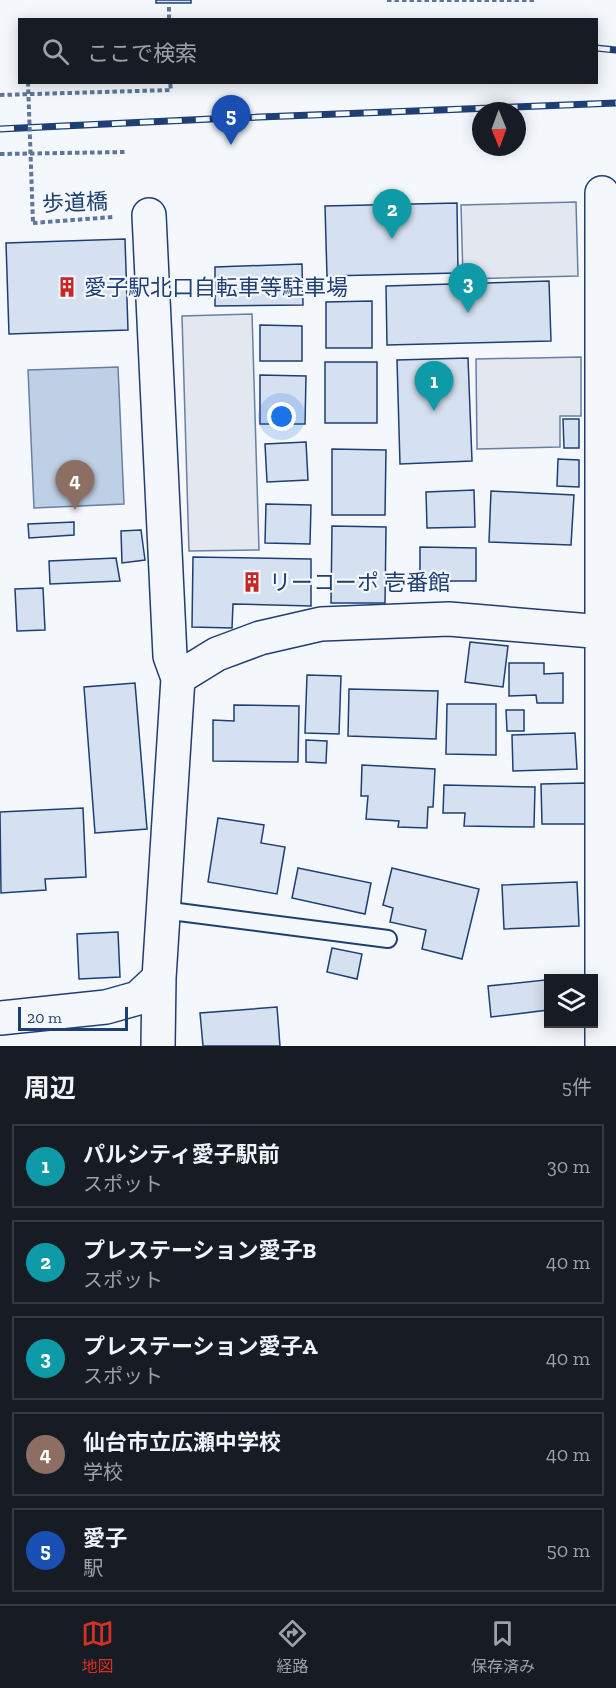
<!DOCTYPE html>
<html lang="ja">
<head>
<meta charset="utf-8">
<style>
  :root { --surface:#171b24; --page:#242831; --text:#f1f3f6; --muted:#9ea1a6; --line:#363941; --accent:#d93025 }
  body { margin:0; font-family:"Zilla Slab","Noto Sans JP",serif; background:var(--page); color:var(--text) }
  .controls { position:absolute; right:18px; bottom:18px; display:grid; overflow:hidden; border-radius:0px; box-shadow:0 3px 15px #0003 }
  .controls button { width:54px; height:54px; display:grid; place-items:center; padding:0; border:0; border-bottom:2px solid var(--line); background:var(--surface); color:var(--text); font:30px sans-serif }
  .compass { position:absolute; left:472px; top:102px; width:54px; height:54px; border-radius:50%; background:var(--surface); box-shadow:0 3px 15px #0003; rotate:179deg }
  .scale { position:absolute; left:18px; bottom:15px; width:110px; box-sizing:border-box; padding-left:6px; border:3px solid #1d3f73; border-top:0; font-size:16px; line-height:21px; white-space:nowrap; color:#1d3f73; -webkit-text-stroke:4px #f4f7fb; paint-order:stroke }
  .you { position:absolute; left:282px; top:417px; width:21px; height:21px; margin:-15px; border:4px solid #fff; border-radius:50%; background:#1a73e8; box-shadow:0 0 0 9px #1a73e833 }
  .badge { display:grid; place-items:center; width:39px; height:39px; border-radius:50%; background:var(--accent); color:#fff; font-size:20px; font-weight:700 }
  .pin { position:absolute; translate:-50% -50px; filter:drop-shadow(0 2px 3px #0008) }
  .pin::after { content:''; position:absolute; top:32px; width:21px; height:18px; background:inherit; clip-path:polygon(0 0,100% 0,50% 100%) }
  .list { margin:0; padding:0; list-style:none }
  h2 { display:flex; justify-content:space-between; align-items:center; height:78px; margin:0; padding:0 24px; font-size:26px }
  h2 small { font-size:20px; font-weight:400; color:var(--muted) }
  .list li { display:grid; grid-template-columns:39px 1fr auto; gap:18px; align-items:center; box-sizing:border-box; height:84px; margin:0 12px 12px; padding:0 12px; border:2px solid var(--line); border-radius:0px }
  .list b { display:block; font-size:22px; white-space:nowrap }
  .list p { margin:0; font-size:20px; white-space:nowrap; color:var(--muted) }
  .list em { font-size:20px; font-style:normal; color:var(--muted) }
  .icon { flex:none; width:33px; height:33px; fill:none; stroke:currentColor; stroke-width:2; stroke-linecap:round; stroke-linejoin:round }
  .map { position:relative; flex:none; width:616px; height:1046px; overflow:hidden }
  .search { position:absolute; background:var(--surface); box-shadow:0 3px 15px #0003; left:18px; right:18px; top:18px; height:66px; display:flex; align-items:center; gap:15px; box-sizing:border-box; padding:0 21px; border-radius:0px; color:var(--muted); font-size:22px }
  .sheet { height:558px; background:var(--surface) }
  nav { display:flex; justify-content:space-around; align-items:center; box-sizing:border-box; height:84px; border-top:2px solid var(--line); background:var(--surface); font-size:16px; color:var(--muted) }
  nav a { display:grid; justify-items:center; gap:3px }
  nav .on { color:var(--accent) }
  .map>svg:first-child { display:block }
  .parking { fill:#e3e8f0; stroke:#687fa3; stroke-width:1.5 }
  .water { fill:#bed0e5; stroke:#687fa3; stroke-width:1.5 }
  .building { fill:#d5e0f0; stroke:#1d3f73; stroke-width:1.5 }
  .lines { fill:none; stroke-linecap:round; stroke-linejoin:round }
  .service-casing { stroke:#1d3f73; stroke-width:20 }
  .minor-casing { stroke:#1d3f73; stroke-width:36 }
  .path { stroke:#5e769c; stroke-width:4; stroke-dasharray:4.5 3; stroke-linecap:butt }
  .service { stroke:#f4f7fb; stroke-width:16 }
  .minor { stroke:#f4f7fb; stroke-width:33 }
  .rail-casing { stroke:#1d3f73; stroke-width:7 }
  .rail { stroke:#f4f7fb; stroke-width:4.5; stroke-dasharray:14; stroke-linecap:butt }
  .path-bridge { stroke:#5e769c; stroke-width:4; stroke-dasharray:4.5 3; stroke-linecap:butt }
  .labels { text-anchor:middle; stroke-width:4.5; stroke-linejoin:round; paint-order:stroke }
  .street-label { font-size:22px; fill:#1d3f73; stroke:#f4f7fb }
  .poi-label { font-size:22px; fill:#1d3f73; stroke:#f4f7fb; text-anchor:start }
</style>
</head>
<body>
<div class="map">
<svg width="616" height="1046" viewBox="0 0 616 1046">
  <rect width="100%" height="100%" fill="#f4f7fb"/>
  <path class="parking" d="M576,202L578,276L463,279L461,205Z
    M252,314L259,550L189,551L182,316Z
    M581,357V416H560V447L477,449L476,359Z"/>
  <path class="water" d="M118,367L124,504L34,508L28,370Z"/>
  <path class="building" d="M156,0H191V3H156Z
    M457,203L458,273L327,276L325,206Z
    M125,239L128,330L9,334L6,243Z
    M302,264L303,305L215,306V267Z
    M549,281L551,341L387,345L386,286Z
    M372,301V348H326V302Z
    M260,325L302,326V361H260Z
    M468,358L472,461L400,464L397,360Z
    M325,362H377V423H325Z
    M260,375L306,376L305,424H260Z
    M563,419H579V448H564Z
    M306,442L308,480L267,482L265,444Z
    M332,449L386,450L385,515H332Z
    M558,459L579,460V487L557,486Z
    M474,490L475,527L427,528L426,492Z
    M491,491L574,495L571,545L489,542Z
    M266,504L311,505L310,544L265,543Z
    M74,522V535L29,538L28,524Z
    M332,526L386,527L385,603H331Z
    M141,530L145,560L122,563L121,531Z
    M420,547L476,548V581H420Z
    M193,557L311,559V606L233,604L232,628L192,627Z
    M116,558L120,581L50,584L49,561Z
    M43,588L45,630L17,631L15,589Z
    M470,642L508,646L503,687L465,682Z
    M509,663H544V674L563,673V703H537L536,695L509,696Z
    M307,675L341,676L339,734L305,733Z
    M135,683L147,829L95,833L84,687Z
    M349,689L438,691L436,739L348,736Z
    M447,704H496V755L446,754Z
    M234,705L299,706L298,762L213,761V720L234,721Z
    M506,710H524V731H507Z
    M575,733L577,769L513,771L512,735Z
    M306,740L327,741L326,763L306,762Z
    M362,765L435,769L433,807H428L427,828L398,827L399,821L366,819L368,796H361Z
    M585,783V824H542L541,784Z
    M444,785L535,787L534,827L464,826L465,813H443Z
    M83,808L86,877L45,879L46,890L1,893L0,812Z
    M218,818L264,825L261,843L285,847L277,894L208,882Z
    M298,868L371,883L365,914L292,898Z
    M392,868L479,889L462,959L422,949L426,930L390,922L393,908L383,905Z
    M577,882L579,926L504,929L502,885Z
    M118,932L120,977L79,979L77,934Z
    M332,948L362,954L357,979L327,972Z
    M545,980L548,1010L491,1017L488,986Z
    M277,1007L280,1046H203L200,1013Z"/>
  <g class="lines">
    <g class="service-casing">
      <path id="service" d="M163,910L388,939"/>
    </g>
    <g class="minor-casing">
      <path id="minor" d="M149,215L170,656L178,678
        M0,1018L106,1007L138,998L159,978
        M158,1046L159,978L178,678L217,654L260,638L321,624L449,619L616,633
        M602,1046V193"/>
    </g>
    <path class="path" d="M387,0H537
      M169,7V20
      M0,95L171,90L170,82
      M0,154L126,152
      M33,223L113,217"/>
    <use href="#service" class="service"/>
    <use href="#minor" class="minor"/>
    <g class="rail-casing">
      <path id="rail" d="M596,48L616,50
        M0,129L211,119L616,103"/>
    </g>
    <use href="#rail" class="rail"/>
    <path class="path-bridge" d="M28,82L33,223"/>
  </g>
  <defs>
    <g id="building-bare" transform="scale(1.62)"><path d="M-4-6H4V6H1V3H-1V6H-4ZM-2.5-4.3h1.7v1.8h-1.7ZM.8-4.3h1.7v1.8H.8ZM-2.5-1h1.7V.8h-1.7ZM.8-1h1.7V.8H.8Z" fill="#c62828" stroke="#f4f7fb" stroke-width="2.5" paint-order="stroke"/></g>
  </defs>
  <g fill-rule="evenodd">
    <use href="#building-bare" x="67" y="287"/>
    <use href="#building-bare" x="252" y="582"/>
  </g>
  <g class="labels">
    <g class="street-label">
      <text transform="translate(75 202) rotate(-2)" y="8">歩道橋</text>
    </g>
    <g class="poi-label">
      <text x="84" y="295">愛子駅北口自転車等駐車場</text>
      <text x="269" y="590">リーコーポ 壱番館</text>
    </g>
  </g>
</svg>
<div class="controls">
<button><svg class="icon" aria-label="layers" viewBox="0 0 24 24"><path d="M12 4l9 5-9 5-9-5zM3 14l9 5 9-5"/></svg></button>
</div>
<svg class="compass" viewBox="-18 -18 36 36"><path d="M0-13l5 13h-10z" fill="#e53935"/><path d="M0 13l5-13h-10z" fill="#9ea1a6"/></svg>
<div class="scale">20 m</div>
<div class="you"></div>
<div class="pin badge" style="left:434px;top:411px;background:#0f9aa8">1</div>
<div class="pin badge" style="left:392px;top:239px;background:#0f9aa8">2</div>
<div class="pin badge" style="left:468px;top:313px;background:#0f9aa8">3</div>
<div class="pin badge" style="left:75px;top:510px;background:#8d6e63">4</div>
<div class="pin badge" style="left:231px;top:145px;background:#1a4fb4">5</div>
<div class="search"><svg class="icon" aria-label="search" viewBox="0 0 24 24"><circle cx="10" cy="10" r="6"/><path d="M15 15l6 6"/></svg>ここで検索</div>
</div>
<section class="sheet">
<h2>周辺<small>5件</small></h2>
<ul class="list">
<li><span class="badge" style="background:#0f9aa8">1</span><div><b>パルシティ愛子駅前</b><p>スポット</p></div><em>30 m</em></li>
<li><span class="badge" style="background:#0f9aa8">2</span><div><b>プレステーション愛子B</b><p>スポット</p></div><em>40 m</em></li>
<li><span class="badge" style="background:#0f9aa8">3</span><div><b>プレステーション愛子A</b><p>スポット</p></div><em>40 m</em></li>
<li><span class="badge" style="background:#8d6e63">4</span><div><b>仙台市立広瀬中学校</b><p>学校</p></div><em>40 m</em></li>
<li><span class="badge" style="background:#1a4fb4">5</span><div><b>愛子</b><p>駅</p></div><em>50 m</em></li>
</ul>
</section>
<nav>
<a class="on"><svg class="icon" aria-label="map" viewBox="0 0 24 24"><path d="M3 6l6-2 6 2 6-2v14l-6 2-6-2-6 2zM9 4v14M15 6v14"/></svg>地図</a>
<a><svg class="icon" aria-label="directions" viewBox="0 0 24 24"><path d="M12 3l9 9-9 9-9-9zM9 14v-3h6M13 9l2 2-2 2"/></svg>経路</a>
<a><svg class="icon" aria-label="saved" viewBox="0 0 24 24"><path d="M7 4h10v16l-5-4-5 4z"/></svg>保存済み</a>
</nav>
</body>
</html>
